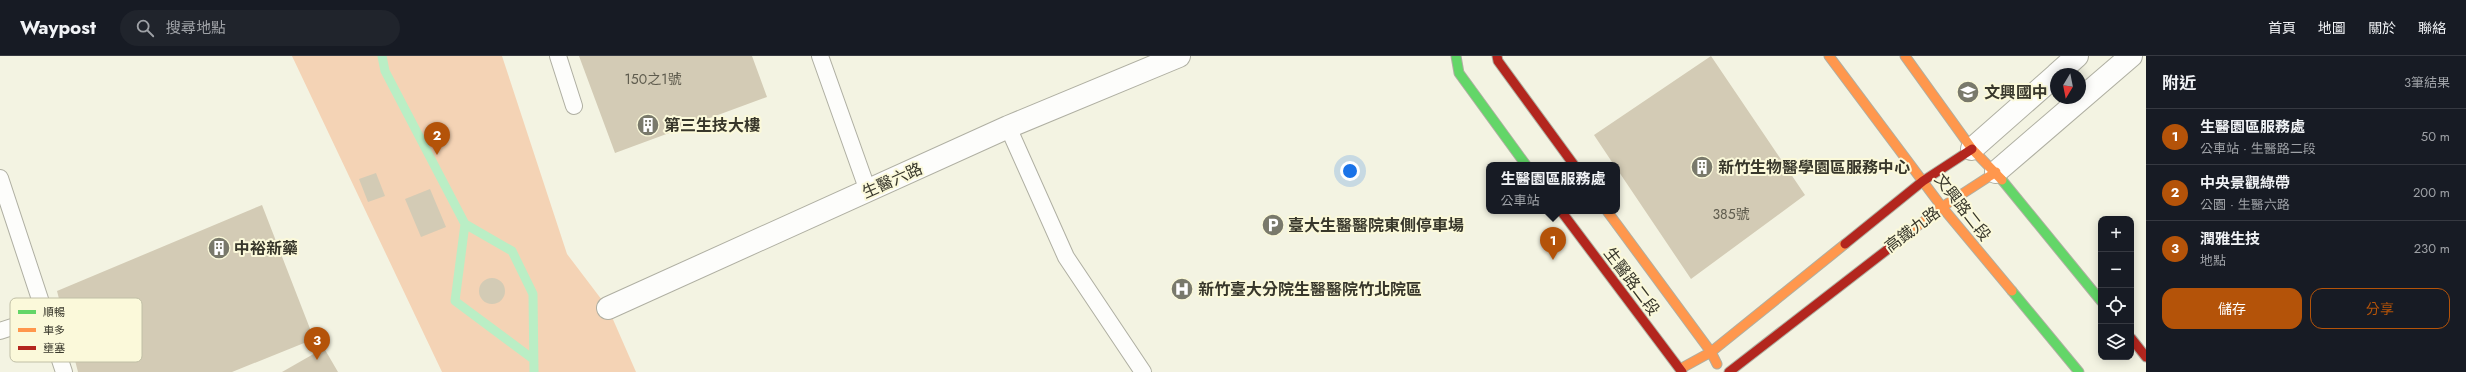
<!DOCTYPE html>
<html lang="zh-TW">
<head>
<meta charset="utf-8">
<style>
  :root { --surface:#171b24; --page:#20242c; --text:#f1f3f6; --muted:#9ea1a6; --line:#363941; --accent:#b45309 }
  body { margin:0; font-family:Jost,"Noto Sans TC",sans-serif; background:var(--page); color:var(--text) }
  .controls { position:absolute; right:12px; bottom:12px; display:grid; overflow:hidden; border-radius:8px; box-shadow:0 2px 10px #0003 }
  .controls button { width:36px; height:36px; display:grid; place-items:center; padding:0; border:0; border-bottom:1px solid var(--line); background:var(--surface); color:var(--text); font:20px sans-serif }
  .compass { position:absolute; left:2050px; top:12px; width:36px; height:36px; border-radius:50%; background:var(--surface); box-shadow:0 2px 10px #0003; rotate:190deg }
  .you { position:absolute; left:1350px; top:115px; width:14px; height:14px; margin:-10px; border:3px solid #fff; border-radius:50%; background:#1a73e8; box-shadow:0 0 0 6px #1a73e833 }
  .badge { display:grid; place-items:center; width:26px; height:26px; border-radius:50%; background:var(--accent); color:#fff; font-size:13px; font-weight:700 }
  .pin { position:absolute; translate:-50% -33px; filter:drop-shadow(0 1px 2px #0008) }
  .pin::after { content:''; position:absolute; top:21px; width:14px; height:12px; background:inherit; clip-path:polygon(0 0,100% 0,50% 100%) }
  .popup { position:absolute; left:1486px; top:106px; width:134px; height:52px; box-sizing:border-box; display:grid; place-content:center; border-radius:8px; background:var(--surface); filter:drop-shadow(0 1px 3px #0005); font-size:13px; white-space:nowrap; color:var(--muted) }
  .popup b { font-size:15px; color:var(--text) }
  .popup::after { content:''; position:absolute; left:50%; top:100%; margin-left:-8px; border:8px solid transparent; border-top-color:var(--surface) }
  .list { margin:0; padding:0; list-style:none }
  h2 { display:flex; justify-content:space-between; align-items:center; height:52px; margin:0; padding:0 16px; font-size:17px }
  h2 small { font-size:13px; font-weight:400; color:var(--muted) }
  .list li { display:grid; grid-template-columns:26px 1fr auto; gap:12px; align-items:center; box-sizing:border-box; height:56px; padding:0 16px; border-top:1px solid var(--line) }
  .list b { display:block; font-size:15px; white-space:nowrap }
  .list p { margin:0; font-size:13px; white-space:nowrap; color:var(--muted) }
  .list em { font-size:13px; font-style:normal; color:var(--muted) }
  .actions { display:flex; gap:8px; padding:12px 16px }
  .actions a { flex:1; padding:9px 0; border:1px solid var(--accent); border-radius:12px; text-align:center; font-size:14px; color:var(--accent) }
  .actions .main { background:var(--accent); color:#fff }
  .icon { flex:none; width:22px; height:22px; fill:none; stroke:currentColor; stroke-width:2; stroke-linecap:round; stroke-linejoin:round }
  .map { position:relative; flex:none; width:2146px; height:316px; overflow:hidden }
  header { display:flex; align-items:center; gap:24px; box-sizing:border-box; height:56px; padding:0 20px; background:var(--surface); border-bottom:1px solid var(--line) }
  header strong { font-size:19px }
  nav { display:flex; gap:22px; margin-inline-start:auto; font-size:14px }
  .search { width:280px; height:36px; background:var(--page); display:flex; align-items:center; gap:10px; box-sizing:border-box; padding:0 14px; border-radius:22px; color:var(--muted); font-size:15px }
  main { display:flex }
  aside { flex:1; background:var(--surface) }
  .map>svg:first-child { display:block }
  .green { fill:#f4d3b5 }
  .lines { fill:none; stroke-linecap:round; stroke-linejoin:round }
  .stream { stroke:#baeec5; stroke-width:9 }
  .building { fill:#d3cbb5 }
  .lane-casing { stroke:#afafa2; stroke-width:18 }
  .street-casing { stroke:#afafa2; stroke-width:24 }
  .fast-casing { stroke:#afafa2; stroke-width:11 }
  .slow-casing { stroke:#afafa2; stroke-width:11 }
  .jam-casing { stroke:#afafa2; stroke-width:11 }
  .lane { stroke:#fdfdfb; stroke-width:16 }
  .street { stroke:#fdfdfb; stroke-width:22 }
  .fast { stroke:#63d668; stroke-width:9 }
  .slow { stroke:#ff974d; stroke-width:9 }
  .jam { stroke:#b3261e; stroke-width:9 }
  .labels { text-anchor:middle; stroke-width:4; stroke-linejoin:round; paint-order:stroke }
  .number-label { font-size:14px; fill:#5f5c4e }
  .poi-label { font-size:16px; font-weight:bold; fill:#38372b; stroke:#fbf9da; text-anchor:start }
  .street-label { font-size:16px; fill:#38372b; stroke:#fbf9da }
  .key { fill:#fbf9da; stroke:#c0bfa6; stroke-width:1 }
  .key-label { font-size:11px; fill:#38372b }
</style>
</head>
<body>
<header>
<strong>Waypost</strong>
<div class="search"><svg class="icon" aria-label="search" viewBox="0 0 24 24"><circle cx="10" cy="10" r="6"/><path d="M15 15l6 6"/></svg>搜尋地點</div>
<nav><a>首頁</a><a>地圖</a><a>關於</a><a>聯絡</a></nav>
</header>
<main>
<div class="map">
<svg width="2146" height="316" viewBox="0 0 2146 316">
  <rect width="100%" height="100%" fill="#f3f3e2"/>
  <path class="green" d="M292,0H502L567,198L608,252L636,316H442Z"/>
  <g class="lines">
    <path class="stream" d="M382,0L385,15L465,168L512,195L533,238L534,316
      M465,168L455,245L533,303"/>
  </g>
  <path class="building" d="M579,0H752L767,41L615,97Z
    M1711,0L1805,139L1691,223L1617,113V109H1614L1594,79Z
    M376,117L385,140L368,146L359,123Z
    M430,133L446,171L421,181L405,143Z
    M262,149L314,283L232,316H78L57,235Z
    M479 235a13 13 0 1 1 26 0a13 13 0 1 1-26 0Z
    M324,292L338,316H282Z"/>
  <g class="lines">
    <g class="lane-casing">
      <path id="lane" d="M558,0L574,50
        M820,0L868,135
        M1008,71L1066,201L1143,316
        M0,122L64,316
        M0,275L46,260"/>
    </g>
    <g class="street-casing">
      <path id="street" d="M2057,18L2077,0
        M1972,93L2056,19
        M1996,116L2131,0
        M608,252L1008,71L1179,0"/>
    </g>
    <g class="fast-casing">
      <path id="fast" d="M1456,0L1459,17L1526,109
        M2002,124L2101,245
        M2012,235L2079,316"/>
    </g>
    <g class="slow-casing">
      <path id="slow" d="M1829,0L1942,151L2012,235
        M1905,0L1972,93L2002,124
        M1607,155L1711,296L1717,308
        M1892,190L1942,151L1996,116
        M1680,313L1711,296L1845,188"/>
    </g>
    <g class="jam-casing">
      <path id="jam" d="M1497,0L1498,5L1574,109
        M1561,155L1682,316
        M1845,188L1923,125L1972,93
        M2131,282L2146,301
        M1729,316L1892,190"/>
    </g>
    <use href="#lane" class="lane"/>
    <use href="#street" class="street"/>
    <use href="#fast" class="fast"/>
    <use href="#slow" class="slow"/>
    <use href="#jam" class="jam"/>
  </g>
  <defs>
    <g id="school-disc" transform="scale(1.15)"><circle r="9.5" fill="#79796b" stroke="#fbf9da"/><path d="M0-5L7-2L0 1L-7-2ZM-4 1L0 2.5L4 1V4Q0 6-4 4Z" fill="#fff"/></g>
    <g id="building-disc" transform="scale(1.15)"><circle r="9.5" fill="#79796b" stroke="#fbf9da"/><path d="M-4-6H4V6H1V3H-1V6H-4ZM-2.5-4.3h1.7v1.8h-1.7ZM.8-4.3h1.7v1.8H.8ZM-2.5-1h1.7V.8h-1.7ZM.8-1h1.7V.8H.8Z" fill="#fff"/></g>
    <g id="parking-disc" transform="scale(1.15)"><circle r="9.5" fill="#79796b" stroke="#fbf9da"/><path d="M-3.5-5.5H1a3.5 3.5 0 0 1 0 7H-1V5.5H-3.5ZM-1-3.4V-.6H.8a1.4 1.4 0 0 0 0-2.8Z" fill="#fff"/></g>
    <g id="hospital-disc" transform="scale(1.15)"><circle r="9.5" fill="#79796b" stroke="#fbf9da"/><path d="M-5-5h3v3.5h4V-5h3V5h-3V1.5h-4V5h-3Z" fill="#fff"/></g>
  </defs>
  <g fill-rule="evenodd">
    <use href="#school-disc" x="1968" y="36"/>
    <use href="#building-disc" x="648" y="69"/>
    <use href="#building-disc" x="1702" y="111"/>
    <use href="#parking-disc" x="1273" y="169"/>
    <use href="#building-disc" x="219" y="192"/>
    <use href="#hospital-disc" x="1182" y="233"/>
  </g>
  <g class="labels">
    <g class="number-label">
      <text x="653" y="28">150之1號</text>
      <text x="1731" y="163">385號</text>
    </g>
    <g class="poi-label">
      <text x="1984" y="42">文興國中</text>
      <text x="664" y="75">第三生技大樓</text>
      <text x="1718" y="117">新竹生物醫學園區服務中心</text>
      <text x="1288" y="175">臺大生醫醫院東側停車場</text>
      <text x="234" y="198">中裕新藥</text>
      <text x="1198" y="239">新竹臺大分院生醫醫院竹北院區</text>
    </g>
    <g class="street-label">
      <text transform="translate(892 124) rotate(-24)" y="6">生醫六路</text>
      <text transform="translate(1963 151) rotate(52)" y="6">文興路二段</text>
      <text transform="translate(1912 173) rotate(-37)" y="6">高鐵九路</text>
      <text transform="translate(1632 225) rotate(53)" y="6">生醫路二段</text>
    </g>
  </g>
  <rect x="10" y="242" width="132" height="64" rx="6" class="key"/>
  <rect x="18" y="254" width="18" height="4" fill="#63d668"/>
  <rect x="18" y="272" width="18" height="4" fill="#ff974d"/>
  <rect x="18" y="290" width="18" height="4" fill="#b3261e"/>
  <g class="key-label">
    <text x="43" y="260">順暢</text>
    <text x="43" y="278">車多</text>
    <text x="43" y="296">壅塞</text>
  </g>
</svg>
<div class="controls">
<button>+</button>
<button>−</button>
<button><svg class="icon" aria-label="locate" viewBox="0 0 24 24"><circle cx="12" cy="12" r="6"/><path d="M12 2v4M12 18v4M2 12h4M18 12h4"/></svg></button>
<button><svg class="icon" aria-label="layers" viewBox="0 0 24 24"><path d="M12 4l9 5-9 5-9-5zM3 14l9 5 9-5"/></svg></button>
</div>
<svg class="compass" viewBox="-18 -18 36 36"><path d="M0-13l5 13h-10z" fill="#e53935"/><path d="M0 13l5-13h-10z" fill="#9ea1a6"/></svg>
<div class="you"></div>
<div class="pin badge" style="left:1553px;top:204px">1</div>
<div class="popup"><b>生醫園區服務處</b>公車站</div>
<div class="pin badge" style="left:437px;top:99px">2</div>
<div class="pin badge" style="left:317px;top:304px">3</div>
</div>
<aside>
<h2>附近<small>3筆結果</small></h2>
<ul class="list">
<li><span class="badge">1</span><div><b>生醫園區服務處</b><p>公車站 · 生醫路二段</p></div><em>50 m</em></li>
<li><span class="badge">2</span><div><b>中央景觀綠帶</b><p>公園 · 生醫六路</p></div><em>200 m</em></li>
<li><span class="badge">3</span><div><b>潤雅生技</b><p>地點</p></div><em>230 m</em></li>
</ul>
<div class="actions"><a class="main">儲存</a><a>分享</a></div>
</aside>
</main>
</body>
</html>
